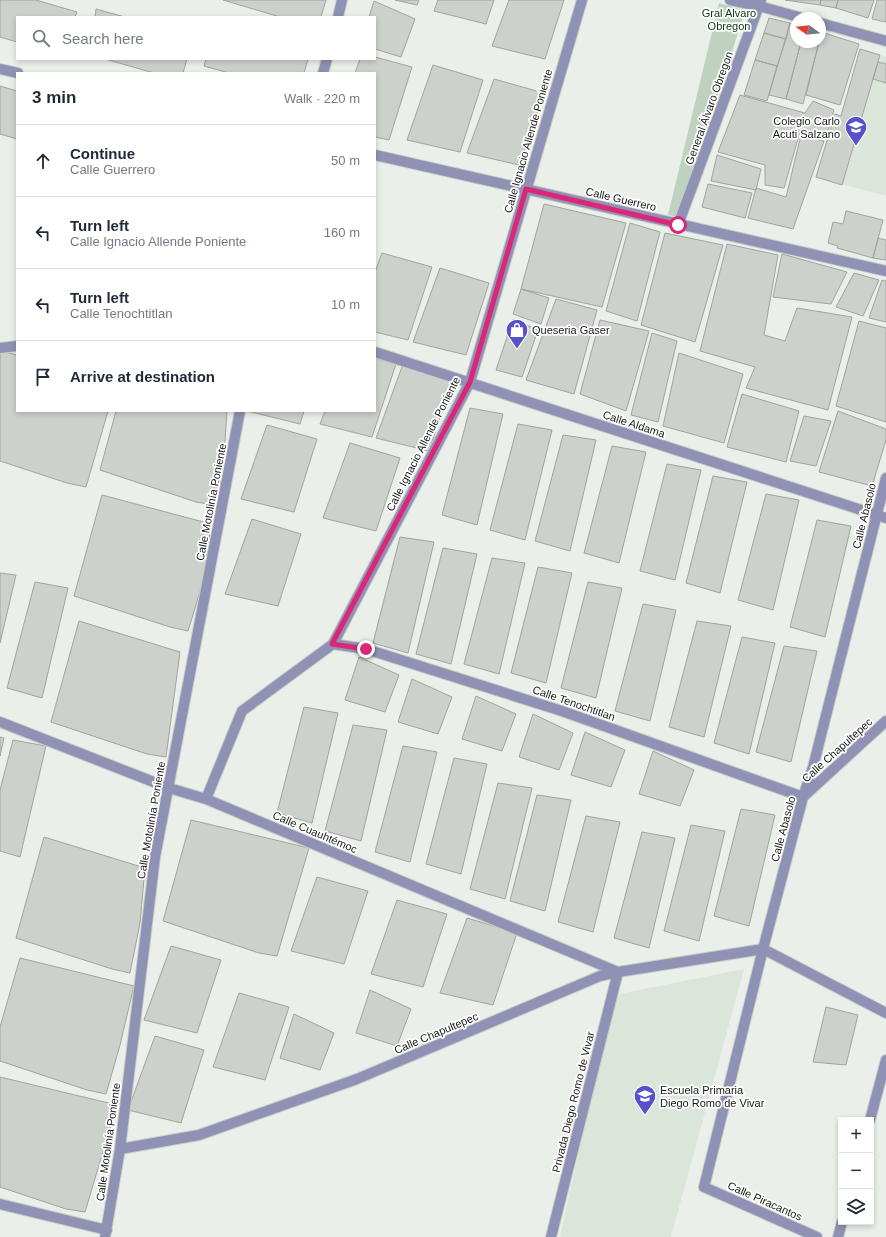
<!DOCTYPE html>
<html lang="en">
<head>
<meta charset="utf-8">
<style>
  :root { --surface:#fff; --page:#f6f6f7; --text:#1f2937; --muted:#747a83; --line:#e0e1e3 }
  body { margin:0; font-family:Arial,sans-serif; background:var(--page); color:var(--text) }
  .controls { position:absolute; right:12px; bottom:12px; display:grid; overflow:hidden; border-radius:0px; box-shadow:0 2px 6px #0003 }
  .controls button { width:36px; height:36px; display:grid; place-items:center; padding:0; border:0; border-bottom:1px solid var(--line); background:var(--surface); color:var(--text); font:20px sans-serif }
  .compass { position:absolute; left:790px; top:12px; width:36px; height:36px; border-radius:50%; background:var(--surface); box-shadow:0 2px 6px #0003; rotate:285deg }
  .stop { position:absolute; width:12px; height:12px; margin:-9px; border:3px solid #db2777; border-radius:50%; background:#fff }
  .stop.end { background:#db2777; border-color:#fff; box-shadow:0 1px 4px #0008 }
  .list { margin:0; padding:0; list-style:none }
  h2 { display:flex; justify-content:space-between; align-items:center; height:52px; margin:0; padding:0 16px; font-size:17px }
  h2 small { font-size:13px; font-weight:400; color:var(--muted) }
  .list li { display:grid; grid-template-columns:26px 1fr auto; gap:12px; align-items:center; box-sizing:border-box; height:72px; padding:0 16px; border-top:1px solid var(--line) }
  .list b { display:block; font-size:15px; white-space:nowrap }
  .list p { margin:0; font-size:13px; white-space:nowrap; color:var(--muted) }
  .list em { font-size:13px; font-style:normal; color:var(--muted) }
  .icon { flex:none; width:22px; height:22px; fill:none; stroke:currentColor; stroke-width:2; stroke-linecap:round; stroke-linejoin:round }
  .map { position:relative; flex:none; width:886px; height:1237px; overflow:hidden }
  .search { position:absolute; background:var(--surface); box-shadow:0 2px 6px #0003; left:16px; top:16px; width:360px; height:44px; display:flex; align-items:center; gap:10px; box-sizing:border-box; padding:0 14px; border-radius:0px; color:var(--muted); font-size:15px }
  .panel { position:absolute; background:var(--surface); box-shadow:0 2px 6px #0003; left:16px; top:72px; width:360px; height:340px; border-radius:0px }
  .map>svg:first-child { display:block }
  .built { fill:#dbe6db }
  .green { fill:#bfd2bf }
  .building { fill:#ccd1cc; stroke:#9fa49f }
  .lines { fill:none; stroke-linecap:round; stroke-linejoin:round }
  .street-casing { stroke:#c8cdc7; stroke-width:12 }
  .street { stroke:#8f92b4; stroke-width:10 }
  .route { stroke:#db2777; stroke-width:5 }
  .labels { text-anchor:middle; stroke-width:3.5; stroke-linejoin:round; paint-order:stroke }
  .park-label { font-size:11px; fill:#08350d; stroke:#fff }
  .street-label { font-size:11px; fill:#171917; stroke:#fff }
  .poi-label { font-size:11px; fill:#171917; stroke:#fff; text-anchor:start }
</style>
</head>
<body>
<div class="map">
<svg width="886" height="1237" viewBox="0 0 886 1237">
  <rect width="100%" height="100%" fill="#eaefe9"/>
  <path class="built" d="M860,49L886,57V196L816,177L835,114L841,116Z
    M744,969L671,1237H560L614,995Z"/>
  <path class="green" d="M719,3L745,11L679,217L668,215Z"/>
  <path class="building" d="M0,0H36L77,12L75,17H17V42L0,37Z
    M223,0H326L321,17H280Z
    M395,0H419L417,5Z
    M438,0H494L486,24L434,11Z
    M509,0H564L545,59L492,46Z
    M785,0H821L820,5Z
    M821,0H838L836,8L820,5Z
    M838,0H874L868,18L836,8Z
    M877,0H886V22L872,19Z
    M374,1L415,19L401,57L375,49V17H369Z
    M96,9L125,17H95Z
    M769,18L790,23L786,39L764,33Z
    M790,23L796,25V42H801L786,99L769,95Z
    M821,32L859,44L840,105L806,95L819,42H820Z
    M764,33L786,39L777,66L755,60Z
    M801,42H819L803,104L786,99Z
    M860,49L880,55L842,185L816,177L835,114L841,116Z
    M375,57L412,67L389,140L375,137V73H355L360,59H375Z
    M105,59H187L183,73H154Z
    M206,59H308L304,73H229L204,66Z
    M755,60L777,66L767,101L744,95Z
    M878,62L886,64V83L873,79Z
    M433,65L483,80L460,152L407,140Z
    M494,79L544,93L519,165L467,153Z
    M0,86L17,91V139L0,134Z
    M740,95L805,113L813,101L834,110L827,134L800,132L784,188L765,185V165L718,152Z
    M801,135L824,141L793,229L748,218L756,188L786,197Z
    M717,155L761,169L756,190L711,181Z
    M708,184L752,193L745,218L702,207Z
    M544,204L626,223L602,307L521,289Z
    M846,211L883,220L873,258L837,248L838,246L828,243L833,222L843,224Z
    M630,223L660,232L637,321L606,311Z
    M665,233L723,245L695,342L641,325Z
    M878,238L886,240V260L873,258Z
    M727,244L778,255L764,335L785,341L797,308L852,317L828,410L746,388L755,367L700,351Z
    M382,253L432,267L408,340L375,332V272Z
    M782,254L847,272L831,304L773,297Z
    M440,268L489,283L466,355L413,342Z
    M854,273L879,280L863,316L836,307Z
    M882,280L886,281V322L869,318Z
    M521,289L549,298L541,324L513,314Z
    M556,299L597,310L574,394L526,380Z
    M513,319L538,330L522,377L496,370Z
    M600,320L649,331L626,411L580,394Z
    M859,321L886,328V422L836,406Z
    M652,333L677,341L658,422L631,415Z
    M0,351L17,355V411H108L86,487L67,483L0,461Z
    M679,353L743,374L724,443L663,426Z
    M375,358L396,364L372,437L320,424L325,411H375Z
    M403,364L453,378L429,451L376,438Z
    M742,394L799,411L786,462L727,447Z
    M470,408L503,414L477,525L442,515Z
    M116,411H227L224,455L214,505L196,502L100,470Z
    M247,411H304L300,424Z
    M838,411L886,429V440L872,486L819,472Z
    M804,416L831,421L816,466L790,461Z
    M518,424L552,430L525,540L490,530Z
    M267,425L317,439L294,512L241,499Z
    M563,435L596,440L570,551L535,541Z
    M350,443L400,458L376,531L323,518Z
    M612,446L646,452L619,563L584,553Z
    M667,464L701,470L675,580L640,571Z
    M713,476L747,482L720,593L686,583Z
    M766,494L799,500L773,610L738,600Z
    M102,495L211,524L203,582L188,631L170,627L74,596Z
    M252,519L301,534L278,606L225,594Z
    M817,520L851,526L825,637L790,627Z
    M400,537L434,542L408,653L373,643Z
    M443,548L477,554L451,664L416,654Z
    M492,558L525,563L499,674L464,664Z
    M538,567L572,573L546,683L511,673Z
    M0,573L16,575L0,643Z
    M35,582L68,588L42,698L7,688Z
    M588,582L622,588L596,698L561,688Z
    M643,604L676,610L650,721L615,711Z
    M79,621L180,652L166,757L147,754L51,722Z
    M697,621L731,626L704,737L669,727Z
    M742,637L775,643L749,754L714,743Z
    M784,646L817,651L791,762L756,752Z
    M359,657L399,675L385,712L345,700Z
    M412,679L452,697L438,734L398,722Z
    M476,696L516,714L502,751L462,739Z
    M304,707L338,713L312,823L277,813Z
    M533,714L573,733L559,770L519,757Z
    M353,725L387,730L361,841L325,831Z
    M585,732L625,750L611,787L571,775Z
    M0,737L4,738L0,756Z
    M13,740L46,746L20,857L0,851V790Z
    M403,746L437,752L410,862L375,852Z
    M653,751L694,770L680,806L639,794Z
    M454,758L487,764L461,874L426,864Z
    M498,783L532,788L505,899L470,889Z
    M537,795L571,800L545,911L510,901Z
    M741,809L775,815L749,926L714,916Z
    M586,816L620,822L593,932L558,922Z
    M191,820L309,848L277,956L259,953L163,921Z
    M691,825L725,831L699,941L664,931Z
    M642,832L675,838L649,948L614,938Z
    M44,837L145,868L140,923L130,973L112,969L16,938Z
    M317,877L368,891L344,964L291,951Z
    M397,900L447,914L423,987L371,974Z
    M467,918L517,933L493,1005L440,993Z
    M171,946L221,960L197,1033L144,1020Z
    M20,958L134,986L120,1045L106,1094L87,1090L0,1061V1027Z
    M370,990L411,1009L397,1046L356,1033Z
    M239,993L289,1007L265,1080L213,1067Z
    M826,1007L858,1015L846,1065L813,1062Z
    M294,1014L334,1033L320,1070L280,1058Z
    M155,1036L204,1050L181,1123L128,1110Z
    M0,1077L117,1105L85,1212L66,1209L0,1187Z"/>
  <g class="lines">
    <g class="street-casing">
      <path id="street" d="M730,0L759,6L802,18
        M338,17L342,0
        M820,23L886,41
        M0,69L18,73
        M323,73L327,59
        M375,155L886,271
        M678,225L761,0
        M0,348L17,346
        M375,352L886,518
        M333,644L366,649L562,711L803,797L886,721
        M0,722L169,788L206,799L618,972L551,1237
        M206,799L242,711L333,644L470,382L582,0
        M870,1120L886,1060
        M120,1149L199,1135L357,1079L600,976L618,972L763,949L886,1013
        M0,1204L107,1230
        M105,1237L120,1149L155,857L240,411
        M817,1237L704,1187L763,949L803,797L813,767L886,478
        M838,1237L842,1222"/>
    </g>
    <use href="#street" class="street"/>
  </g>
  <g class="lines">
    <path class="route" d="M366,649L332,644L470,382L526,189L678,225"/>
  </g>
  <defs>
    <g id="university-pin" transform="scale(1.15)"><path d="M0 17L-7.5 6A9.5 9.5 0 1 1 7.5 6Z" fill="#5851c9" stroke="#fff"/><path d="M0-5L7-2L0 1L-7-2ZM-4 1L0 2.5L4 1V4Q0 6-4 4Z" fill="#fff"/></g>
    <g id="shop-pin" transform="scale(1.15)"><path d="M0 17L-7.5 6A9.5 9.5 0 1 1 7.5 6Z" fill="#5851c9" stroke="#fff"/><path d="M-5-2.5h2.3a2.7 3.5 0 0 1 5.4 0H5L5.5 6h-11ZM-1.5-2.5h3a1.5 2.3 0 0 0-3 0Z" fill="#fff"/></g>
    <g id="school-pin" transform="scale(1.15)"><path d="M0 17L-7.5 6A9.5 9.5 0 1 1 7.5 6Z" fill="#5851c9" stroke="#fff"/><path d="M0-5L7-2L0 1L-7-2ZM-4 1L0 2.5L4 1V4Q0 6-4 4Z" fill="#fff"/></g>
  </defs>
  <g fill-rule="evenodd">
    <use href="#university-pin" x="856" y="127"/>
    <use href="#shop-pin" x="517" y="330"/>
    <use href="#school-pin" x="645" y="1096"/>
  </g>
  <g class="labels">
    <g class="park-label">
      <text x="729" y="17">Gral Alvaro<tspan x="729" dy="13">Obregon</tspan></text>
    </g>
    <g class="street-label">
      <text transform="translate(709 108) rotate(-70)" y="4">General Álvaro Obregon</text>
      <text transform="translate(528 141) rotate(-74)" y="4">Calle Ignacio Allende Poniente</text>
      <text transform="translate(621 199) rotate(13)" y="4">Calle Guerrero</text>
      <text transform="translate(634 424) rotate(18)" y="4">Calle Aldama</text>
      <text transform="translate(423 444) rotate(-63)" y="4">Calle Ignacio Allende Poniente</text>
      <text transform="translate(211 502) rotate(-79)" y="4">Calle Motolinía Poniente</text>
      <text transform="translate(864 516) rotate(-76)" y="4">Calle Abasolo</text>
      <text transform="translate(574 703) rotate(19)" y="4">Calle Tenochtitlan</text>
      <text transform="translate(837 750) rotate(-42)" y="4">Calle Chapultepec</text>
      <text transform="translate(151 820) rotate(-80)" y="4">Calle Motolinía Poniente</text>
      <text transform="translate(783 829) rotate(-75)" y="4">Calle Abasolo</text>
      <text transform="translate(315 832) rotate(23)" y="4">Calle Cuauhtémoc</text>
      <text transform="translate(436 1033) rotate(-23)" y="4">Calle Chapultepec</text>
      <text transform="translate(573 1102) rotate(-76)" y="4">Privada Diego Romo de Vivar</text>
      <text transform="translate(108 1142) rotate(-82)" y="4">Calle Motolinía Poniente</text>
      <text transform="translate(765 1201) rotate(24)" y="4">Calle Piracantos</text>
    </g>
    <g class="poi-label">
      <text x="840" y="125" text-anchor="end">Colegio Carlo<tspan x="840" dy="13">Acuti Salzano</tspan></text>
      <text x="532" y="334">Queseria Gaser</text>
      <text x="660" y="1094">Escuela Primaria<tspan x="660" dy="13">Diego Romo de Vivar</tspan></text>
    </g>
  </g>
</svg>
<div class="controls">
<button>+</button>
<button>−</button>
<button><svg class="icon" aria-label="layers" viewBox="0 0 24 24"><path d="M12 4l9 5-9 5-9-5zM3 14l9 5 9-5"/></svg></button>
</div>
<svg class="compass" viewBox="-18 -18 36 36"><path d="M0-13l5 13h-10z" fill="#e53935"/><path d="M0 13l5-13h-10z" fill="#747a83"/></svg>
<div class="stop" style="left:678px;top:225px"></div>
<div class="stop end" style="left:366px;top:649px"></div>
<div class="search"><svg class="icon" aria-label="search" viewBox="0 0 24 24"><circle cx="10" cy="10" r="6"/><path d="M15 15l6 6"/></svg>Search here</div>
<section class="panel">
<h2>3 min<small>Walk · 220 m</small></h2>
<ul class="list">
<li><svg class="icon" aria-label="ahead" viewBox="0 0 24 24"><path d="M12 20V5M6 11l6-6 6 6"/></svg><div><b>Continue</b><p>Calle Guerrero</p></div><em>50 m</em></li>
<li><svg class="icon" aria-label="left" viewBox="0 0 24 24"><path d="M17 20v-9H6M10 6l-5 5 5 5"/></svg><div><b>Turn left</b><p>Calle Ignacio Allende Poniente</p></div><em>160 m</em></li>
<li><svg class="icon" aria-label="left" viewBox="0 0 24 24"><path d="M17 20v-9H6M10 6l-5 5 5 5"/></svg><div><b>Turn left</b><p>Calle Tenochtitlan</p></div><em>10 m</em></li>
<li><svg class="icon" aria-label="arrive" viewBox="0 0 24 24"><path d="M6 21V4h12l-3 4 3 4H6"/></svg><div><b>Arrive at destination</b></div></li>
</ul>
</section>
</div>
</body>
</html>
